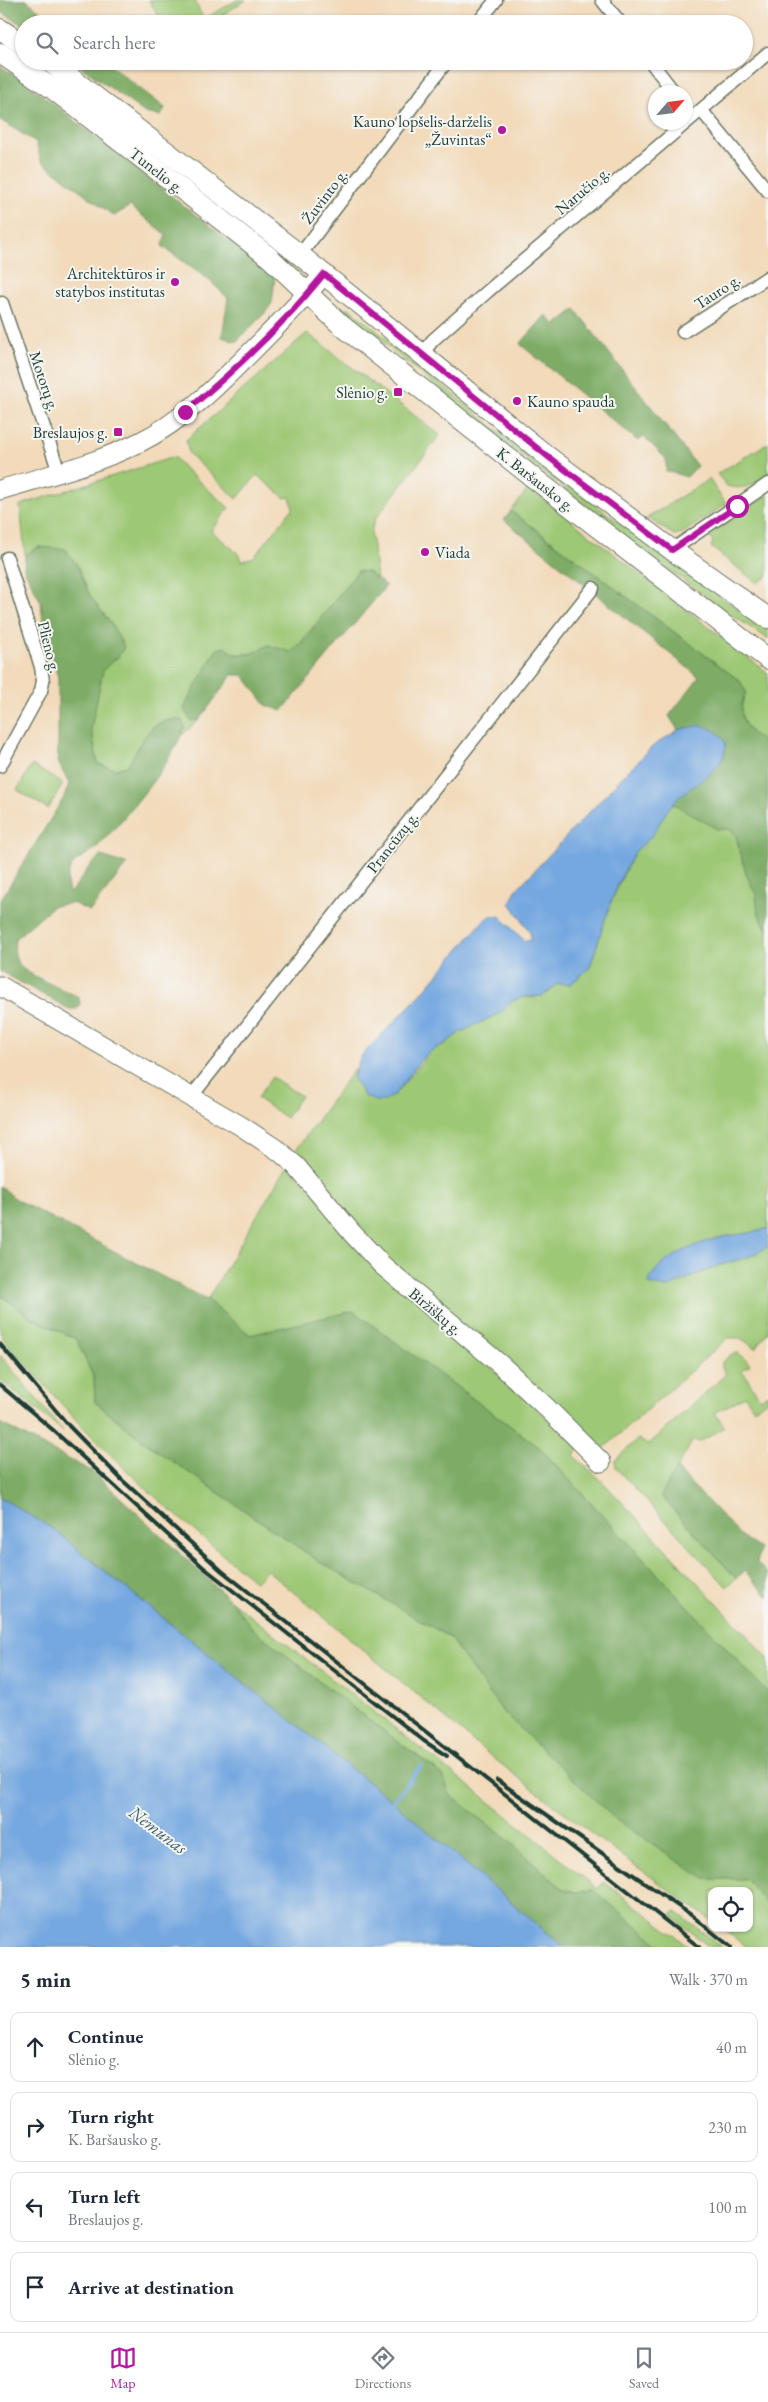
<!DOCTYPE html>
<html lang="en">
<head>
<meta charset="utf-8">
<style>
  :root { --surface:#fff; --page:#f2f2f3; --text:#1f2937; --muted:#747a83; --line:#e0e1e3; --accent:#b5179e }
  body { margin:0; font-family:"EB Garamond",serif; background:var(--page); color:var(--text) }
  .controls { position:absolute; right:15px; bottom:15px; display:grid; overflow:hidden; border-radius:10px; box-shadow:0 1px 4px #0004 }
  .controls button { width:45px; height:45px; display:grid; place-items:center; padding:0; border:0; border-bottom:1px solid var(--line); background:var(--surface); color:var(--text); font:25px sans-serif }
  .compass { position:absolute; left:648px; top:85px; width:45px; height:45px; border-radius:50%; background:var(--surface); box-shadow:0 1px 4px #0004; rotate:62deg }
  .stop { position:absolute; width:15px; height:15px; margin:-11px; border:4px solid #b5179e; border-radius:50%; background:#fff }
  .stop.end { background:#b5179e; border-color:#fff; box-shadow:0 1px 5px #0008 }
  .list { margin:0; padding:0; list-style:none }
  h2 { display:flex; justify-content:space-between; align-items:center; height:65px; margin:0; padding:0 20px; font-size:21px }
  h2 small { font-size:16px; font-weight:400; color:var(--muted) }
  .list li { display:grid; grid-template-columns:32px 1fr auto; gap:15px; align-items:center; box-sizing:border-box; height:70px; margin:0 10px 10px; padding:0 10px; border:1px solid var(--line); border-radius:10px }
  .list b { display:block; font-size:19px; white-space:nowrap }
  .list p { margin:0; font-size:16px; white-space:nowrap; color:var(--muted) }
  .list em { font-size:16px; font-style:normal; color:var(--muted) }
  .icon { flex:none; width:28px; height:28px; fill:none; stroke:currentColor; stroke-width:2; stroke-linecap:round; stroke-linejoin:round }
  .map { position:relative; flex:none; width:768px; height:1947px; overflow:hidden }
  .search { position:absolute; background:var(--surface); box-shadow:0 1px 4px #0004; left:15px; right:15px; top:15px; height:55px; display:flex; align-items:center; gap:12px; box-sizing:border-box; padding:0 18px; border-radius:28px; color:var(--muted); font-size:19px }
  .sheet { height:385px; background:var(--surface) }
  nav { display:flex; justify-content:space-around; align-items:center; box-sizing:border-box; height:70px; border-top:1px solid var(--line); background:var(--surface); font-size:14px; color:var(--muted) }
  nav a { display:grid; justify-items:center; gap:2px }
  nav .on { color:var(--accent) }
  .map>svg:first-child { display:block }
  .green { fill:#9dc874; stroke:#5e8254 }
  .forest { fill:#7eac66; stroke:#4e744d }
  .water { fill:#75a7e0; stroke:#4a728a }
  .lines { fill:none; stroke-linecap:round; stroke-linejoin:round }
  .stream { stroke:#75a7e0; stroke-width:4 }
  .street-casing { stroke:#697463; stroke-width:15 }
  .secondary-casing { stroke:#697463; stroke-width:21 }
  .primary-casing { stroke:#697463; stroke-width:22 }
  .street { stroke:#fff; stroke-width:12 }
  .secondary { stroke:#fff; stroke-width:19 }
  .primary { stroke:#fff; stroke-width:20 }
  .rail { stroke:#1f3d34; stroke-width:4 }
  .route { stroke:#b5179e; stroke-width:6 }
  .poi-dot { fill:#b5179e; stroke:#f6f6f2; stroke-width:2 }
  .labels { text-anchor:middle; stroke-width:4; stroke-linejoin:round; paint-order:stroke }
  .poi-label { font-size:16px; fill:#1f3d34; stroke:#f6f6f2; text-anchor:end }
  .street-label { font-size:16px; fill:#1f3d34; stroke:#f6f6f2 }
  .water-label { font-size:18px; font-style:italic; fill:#395d68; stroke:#f6f6f2 }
</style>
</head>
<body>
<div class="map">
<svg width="768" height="1947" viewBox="0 0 768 1947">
  <rect width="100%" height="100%" fill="#f6f6f2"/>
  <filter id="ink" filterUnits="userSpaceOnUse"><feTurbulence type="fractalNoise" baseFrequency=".02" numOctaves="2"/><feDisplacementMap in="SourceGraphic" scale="10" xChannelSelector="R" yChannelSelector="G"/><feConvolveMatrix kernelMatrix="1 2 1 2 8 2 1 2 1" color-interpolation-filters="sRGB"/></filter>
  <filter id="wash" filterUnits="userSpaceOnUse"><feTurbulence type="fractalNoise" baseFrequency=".0096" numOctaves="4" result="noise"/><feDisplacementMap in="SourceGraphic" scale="20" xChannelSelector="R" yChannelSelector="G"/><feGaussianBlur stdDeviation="1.12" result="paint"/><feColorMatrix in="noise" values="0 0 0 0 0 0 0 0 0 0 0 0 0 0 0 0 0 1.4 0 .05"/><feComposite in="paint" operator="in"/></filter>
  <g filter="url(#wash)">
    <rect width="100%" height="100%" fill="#f2daba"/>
    <path class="green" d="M149,0H194L204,19L237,0H246L208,24H163Z
      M348,307L491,425L571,487L768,631V639L718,606L648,554L489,430L345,311Z
      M307,333L440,435L375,519L371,532L377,579L368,572L358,571L300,644L291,653L269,645C250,657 237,656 217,649L184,709L191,721L200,719L182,735L185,726H153L128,766L115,769L98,764L91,728L103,670L108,663L119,657L112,625L90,596L77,565L39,547L25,555L20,505L174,457L186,470L229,508L211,531L240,555L242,561L254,557L293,508L290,497L285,498L257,475L237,499L189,454L186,440Z
      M768,443V475C754,484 745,491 727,486L717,474Z
      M709,479L726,504L683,533L674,535L647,518Z
      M529,488L768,673V745C747,732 734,718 746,692L740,681L511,511Z
      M768,494V576L757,583L711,547L713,541L708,536Z
      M32,765L63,784L48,809L17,790Z
      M672,803L717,829H730L736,836L746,874L757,895L758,913L768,931V1228C753,1234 739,1234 723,1237C702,1241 651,1262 649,1284L666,1288L717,1266L751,1256L768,1246V1332L756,1348L740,1338H728L604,1448L596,1447L392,1267L293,1154L355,1068L353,1077L396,1093L431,1051L445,1044L459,1033L500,1013L512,1001L523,997L533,998L551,991L557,984H571L590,967L609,906L632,856Z
      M272,1077L301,1096L286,1118L257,1098Z
      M287,1165L474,1352L580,1448L574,1456L601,1480L768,1658V1693L539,1447L353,1311L250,1335L207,1300Z
      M0,1295L32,1318L76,1339L94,1378L95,1402L143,1441L320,1562L449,1637L503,1712L705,1879H746L768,1905V1947H746L722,1928H749V1891H712V1921L593,1835L492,1757L267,1570L256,1582C177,1518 103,1454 37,1376C28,1367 5,1343 0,1333C0,1325 0,1303 0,1295Z
      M738,1353L745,1358L750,1365L742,1370L760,1399L768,1394V1400L754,1409L745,1396L715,1413L725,1427L700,1442L693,1440L661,1496L736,1578L727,1587L616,1468L615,1460L638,1439L648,1445L726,1374L722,1368V1362L732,1354Z
      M0,1355L63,1431L0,1380Z
      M230,1600L481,1795L598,1889L604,1882L690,1947H663L593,1890L576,1892L563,1889L508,1840L449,1795L443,1775L365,1717L253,1629Z
      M675,1911L722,1947H709L672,1916Z"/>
    <path class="forest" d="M0,0H26L57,24H24V26L0,11Z
      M73,61H105L165,108L161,116L145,113Z
      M0,66L24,81L275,277L272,303L266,312L236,342L222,337L228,298L210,281L162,246L166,235L130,206L114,216L41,161L36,142L0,120Z
      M575,309L697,466L687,477L666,471V459L644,437L638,441L520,344L546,315L555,325Z
      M511,511L740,681L746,692C734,718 747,732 768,745V931L758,913L756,895L746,874L736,836L730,829H717L672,803C678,798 684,792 690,787C705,775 735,761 722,738L687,727L678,730L669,716L699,677L504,520Z
      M39,547L65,549L77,565L90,596L112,625L124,647C119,659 110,661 103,671L91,728L98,764L115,769L127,766C142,743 149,716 181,720L185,726C172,763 126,817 98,846C90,854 77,858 71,867C66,876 67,884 69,893C82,881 86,866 101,856L127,864L90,911L72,903L53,906L15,939C14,948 14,959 20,966C28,975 66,991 79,997L80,1004L77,1009H69L0,971V936L2,934L0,927V901L63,799L69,784L58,762V677L44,634L41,602L24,569L25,555Z
      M358,571L368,572L386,586L282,711L266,705L243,675H232L200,719L191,721L184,709L188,700L217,649L226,647L236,655L252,654L268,645L291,652L300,644Z
      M0,1186L17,1200L207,1300L250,1335L353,1311L539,1447L768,1693V1905L746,1879H705L615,1819L503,1712L449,1637L320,1562L143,1441L95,1402L94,1378L76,1339L32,1318L0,1295Z
      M0,1423L93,1472L230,1600L253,1629L365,1717L443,1775L450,1795L508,1840L563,1889L576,1892L593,1890L663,1947H564L393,1802L51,1528L0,1497Z
      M676,1468L741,1536L760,1549L757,1563L768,1574V1597L745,1571L736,1578L661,1496Z"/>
    <path class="water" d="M701,725C712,729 729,736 725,750C720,775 689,785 673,803C664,813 659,827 650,838C644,844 636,849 632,857C612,891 602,930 590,967L571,984H557L543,996L523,997L512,1001L500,1013L459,1033L445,1044L431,1051L420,1061L396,1093L385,1101H375L364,1096L353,1077L361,1056L421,994L483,921C489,916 493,914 501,917L525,941L531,940L530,932L510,903L516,890L626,773L653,746L678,730Z
      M768,1228V1246L751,1256L717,1266L666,1288L649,1284C651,1261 702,1241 723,1237C738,1234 753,1234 768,1228Z
      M0,1497L51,1528L393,1802L564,1947H0Z"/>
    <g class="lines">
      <path class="stream" d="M390,1805L421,1766"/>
    </g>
  </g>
  <g filter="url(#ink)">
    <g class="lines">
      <g class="street-casing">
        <path id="street" d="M602,0L621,24
          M477,24L496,0
          M650,61L674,92
          M701,110L768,191
          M300,255L447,61
          M0,304L2,303L59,472
          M683,332L768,277
          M421,355L433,340L488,291L768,53
          M672,550L768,484
          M0,766L41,691L43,681L41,667L7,558
          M191,1097L593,588"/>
      </g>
      <g class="secondary-casing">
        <path id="secondary" d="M0,490C46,476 96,464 140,442C183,421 220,383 254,349C278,325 302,301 324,274
          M0,986L241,1126L279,1151L296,1166L352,1233L382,1265L502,1366L548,1409L601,1462"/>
      </g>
      <g class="primary-casing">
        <path id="primary" d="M0,29L24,45
          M0,53L53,89L269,257L341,325L526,472L768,659
          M49,61L300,255L547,456L672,550L768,618"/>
      </g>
      <use href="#street" class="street"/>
      <use href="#secondary" class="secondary"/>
      <use href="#primary" class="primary"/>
      <path class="rail" d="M0,1344L69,1426L121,1479L222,1571L699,1947
        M0,1385L53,1430L203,1567L424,1741L447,1756
        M497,1780L691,1915L731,1947"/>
    </g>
  </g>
  <g class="lines" filter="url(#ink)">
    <path class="route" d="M185,412C234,371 283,325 324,274L547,456L672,550L737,506"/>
  </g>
  <g class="poi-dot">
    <circle cx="502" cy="130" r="5"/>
    <circle cx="175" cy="282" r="5"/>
    <rect x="393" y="387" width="10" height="10" rx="2.5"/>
    <circle cx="517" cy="401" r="5"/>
    <rect x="113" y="427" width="10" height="10" rx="2.5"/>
    <circle cx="425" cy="552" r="5"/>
  </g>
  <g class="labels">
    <g class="poi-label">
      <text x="492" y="127">Kauno lopšelis-darželis<tspan x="492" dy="18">„Žuvintas“</tspan></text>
      <text x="165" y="279">Architektūros ir<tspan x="165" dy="18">statybos institutas</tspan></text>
      <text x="388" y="398">Slėnio g.</text>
      <text x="527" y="407" text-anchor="start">Kauno spauda</text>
      <text x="108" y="438">Breslaujos g.</text>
      <text x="435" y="558" text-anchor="start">Viada</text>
    </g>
    <g class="street-label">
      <text transform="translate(157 170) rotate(38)" y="6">Tunelio g.</text>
      <text transform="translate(582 190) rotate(-40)" y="6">Naručio g.</text>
      <text transform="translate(324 196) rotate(-53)" y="6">Žuvinto g.</text>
      <text transform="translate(717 291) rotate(-33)" y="6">Tauro g.</text>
      <text transform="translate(45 381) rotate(71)" y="6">Motorų g.</text>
      <text transform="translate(536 479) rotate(38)" y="6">K. Baršausko g.</text>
      <text transform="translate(50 647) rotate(76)" y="6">Plieno g.</text>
      <text transform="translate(392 842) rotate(-52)" y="6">Prancūzų g.</text>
      <text transform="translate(436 1311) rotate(40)" y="6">Biržiškų g.</text>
    </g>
    <g class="water-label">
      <text transform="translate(158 1830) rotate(37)" y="6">Nemunas</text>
    </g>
  </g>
</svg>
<div class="controls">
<button><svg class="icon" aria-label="locate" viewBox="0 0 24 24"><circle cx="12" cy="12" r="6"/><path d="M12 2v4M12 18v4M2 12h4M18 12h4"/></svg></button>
</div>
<svg class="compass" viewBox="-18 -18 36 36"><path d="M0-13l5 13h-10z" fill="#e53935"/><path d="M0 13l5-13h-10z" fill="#747a83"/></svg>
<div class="stop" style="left:737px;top:506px"></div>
<div class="stop end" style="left:185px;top:412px"></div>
<div class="search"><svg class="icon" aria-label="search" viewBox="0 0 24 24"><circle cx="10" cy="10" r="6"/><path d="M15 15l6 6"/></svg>Search here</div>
</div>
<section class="sheet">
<h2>5 min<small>Walk · 370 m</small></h2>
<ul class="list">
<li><svg class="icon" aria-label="ahead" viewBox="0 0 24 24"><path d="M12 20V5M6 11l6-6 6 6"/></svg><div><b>Continue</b><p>Slėnio g.</p></div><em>40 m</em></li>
<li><svg class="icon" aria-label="right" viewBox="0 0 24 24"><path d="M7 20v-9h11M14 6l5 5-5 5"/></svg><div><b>Turn right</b><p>K. Baršausko g.</p></div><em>230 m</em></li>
<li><svg class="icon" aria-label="left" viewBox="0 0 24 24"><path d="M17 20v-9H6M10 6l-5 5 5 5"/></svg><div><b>Turn left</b><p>Breslaujos g.</p></div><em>100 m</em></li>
<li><svg class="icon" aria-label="arrive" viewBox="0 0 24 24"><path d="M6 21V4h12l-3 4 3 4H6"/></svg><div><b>Arrive at destination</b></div></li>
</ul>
</section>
<nav>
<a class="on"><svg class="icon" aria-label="map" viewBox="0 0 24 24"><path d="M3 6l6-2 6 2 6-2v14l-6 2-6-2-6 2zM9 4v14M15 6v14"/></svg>Map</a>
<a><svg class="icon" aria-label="directions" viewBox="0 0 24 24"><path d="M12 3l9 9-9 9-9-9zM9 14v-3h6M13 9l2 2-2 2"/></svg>Directions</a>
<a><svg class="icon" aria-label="saved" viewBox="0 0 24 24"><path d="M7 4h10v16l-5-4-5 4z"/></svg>Saved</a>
</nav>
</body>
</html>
